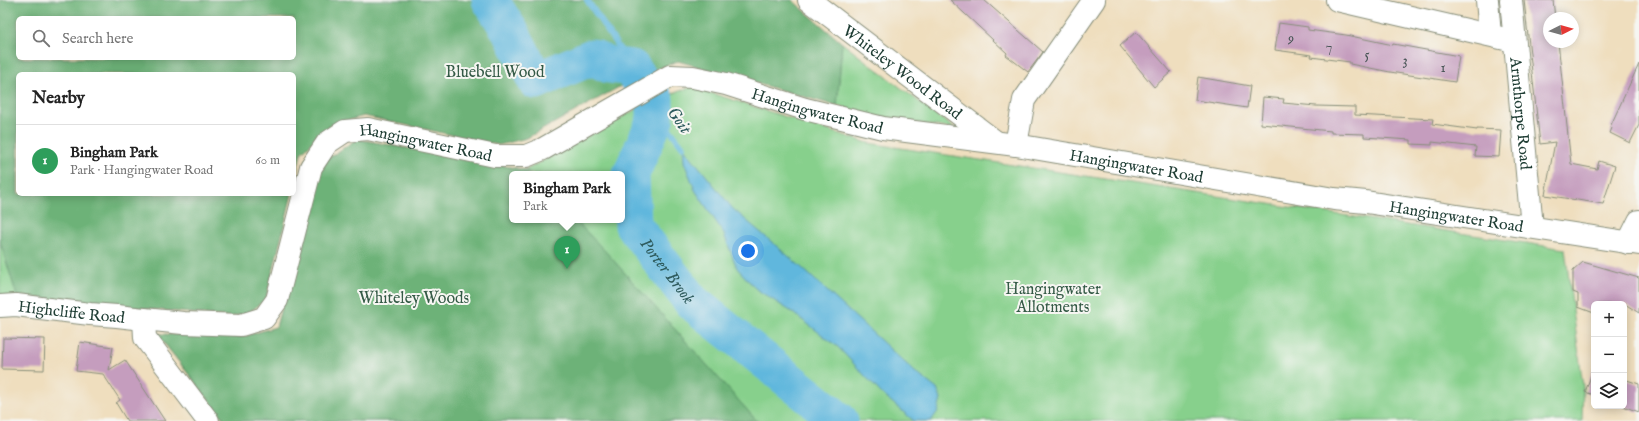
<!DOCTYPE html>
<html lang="en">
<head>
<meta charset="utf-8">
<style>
  :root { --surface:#fff; --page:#f2f2f2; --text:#222; --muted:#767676; --line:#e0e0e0; --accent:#1f6fb2 }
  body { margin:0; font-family:"IM FELL English",serif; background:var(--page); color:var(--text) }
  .controls { position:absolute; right:12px; bottom:12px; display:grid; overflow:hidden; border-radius:6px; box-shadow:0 2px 10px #0003 }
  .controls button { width:36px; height:36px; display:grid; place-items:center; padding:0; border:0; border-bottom:1px solid var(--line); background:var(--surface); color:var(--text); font:20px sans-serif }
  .compass { position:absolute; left:1543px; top:12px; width:36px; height:36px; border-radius:50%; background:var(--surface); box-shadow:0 2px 10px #0003; rotate:84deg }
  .you { position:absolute; left:748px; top:251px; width:14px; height:14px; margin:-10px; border:3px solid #fff; border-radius:50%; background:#1a73e8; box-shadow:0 0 0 6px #1a73e833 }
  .badge { display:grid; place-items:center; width:26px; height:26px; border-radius:50%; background:var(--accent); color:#fff; font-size:13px; font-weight:700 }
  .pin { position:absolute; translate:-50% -33px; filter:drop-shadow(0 1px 2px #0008) }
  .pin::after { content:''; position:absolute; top:21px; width:14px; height:12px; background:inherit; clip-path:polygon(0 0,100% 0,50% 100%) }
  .popup { position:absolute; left:509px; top:171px; width:116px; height:52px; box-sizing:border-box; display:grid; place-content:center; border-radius:6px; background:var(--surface); filter:drop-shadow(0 1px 3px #0005); font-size:13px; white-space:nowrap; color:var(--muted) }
  .popup b { font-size:15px; color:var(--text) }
  .popup::after { content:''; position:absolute; left:50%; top:100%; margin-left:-8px; border:8px solid transparent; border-top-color:var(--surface) }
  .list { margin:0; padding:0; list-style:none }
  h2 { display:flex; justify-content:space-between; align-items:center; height:52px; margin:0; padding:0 16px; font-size:17px }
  h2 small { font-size:13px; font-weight:400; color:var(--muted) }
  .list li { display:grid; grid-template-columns:26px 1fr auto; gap:12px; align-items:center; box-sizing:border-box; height:72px; padding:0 16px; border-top:1px solid var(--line) }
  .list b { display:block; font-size:15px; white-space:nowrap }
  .list p { margin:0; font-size:13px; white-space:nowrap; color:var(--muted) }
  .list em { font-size:13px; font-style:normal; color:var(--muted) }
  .icon { flex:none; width:22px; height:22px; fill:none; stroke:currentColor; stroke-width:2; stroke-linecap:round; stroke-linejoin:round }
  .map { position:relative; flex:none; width:1639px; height:421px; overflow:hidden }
  .search { position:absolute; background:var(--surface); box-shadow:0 2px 10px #0003; left:16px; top:16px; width:280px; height:44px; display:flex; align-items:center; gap:10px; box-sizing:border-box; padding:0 14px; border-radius:6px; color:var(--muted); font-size:15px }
  .panel { position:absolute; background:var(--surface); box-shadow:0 2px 10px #0003; left:16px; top:72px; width:280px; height:124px; border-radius:6px }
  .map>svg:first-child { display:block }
  .green { fill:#87d08c; stroke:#538660; fill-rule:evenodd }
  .forest { fill:#6db278; stroke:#467856; fill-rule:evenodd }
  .water { fill:#60b7dd; stroke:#407a88 }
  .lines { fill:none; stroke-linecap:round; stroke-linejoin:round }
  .stream { stroke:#60b7dd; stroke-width:6 }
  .river { stroke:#60b7dd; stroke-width:37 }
  .building { fill:#c59dbe }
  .minor-casing { stroke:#878e79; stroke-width:24 }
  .minor { stroke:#fff; stroke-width:22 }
  .labels { text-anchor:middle; stroke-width:4; stroke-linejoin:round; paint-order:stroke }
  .number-label { font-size:14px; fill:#485556 }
  .park-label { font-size:16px; fill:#345a46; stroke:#f6f6f2 }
  .street-label { font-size:16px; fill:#1f3d34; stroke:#f6f6f2 }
  .water-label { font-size:17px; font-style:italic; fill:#2f5c5e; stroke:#f6f6f2 }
</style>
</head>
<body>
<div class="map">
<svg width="1639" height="421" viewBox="0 0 1639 421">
  <rect width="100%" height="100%" fill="#f6f6f2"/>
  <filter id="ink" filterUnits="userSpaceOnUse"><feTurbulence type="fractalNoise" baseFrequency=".025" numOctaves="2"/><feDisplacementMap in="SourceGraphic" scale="8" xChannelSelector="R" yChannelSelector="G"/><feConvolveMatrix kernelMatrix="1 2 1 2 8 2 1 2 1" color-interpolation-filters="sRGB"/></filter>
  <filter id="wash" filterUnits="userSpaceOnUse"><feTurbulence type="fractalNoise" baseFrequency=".012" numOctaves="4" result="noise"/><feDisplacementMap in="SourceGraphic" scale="16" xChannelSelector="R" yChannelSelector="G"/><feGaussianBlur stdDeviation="0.9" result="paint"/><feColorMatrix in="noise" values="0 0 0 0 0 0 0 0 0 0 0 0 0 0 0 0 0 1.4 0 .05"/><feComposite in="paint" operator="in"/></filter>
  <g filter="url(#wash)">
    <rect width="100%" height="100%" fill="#efdebe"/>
    <path class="green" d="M842,43L955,129L875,116L837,106Z
      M692,87L868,143L1565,249L1583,386L1582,421H225L157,334L242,337L276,327L320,164L357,139L526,170L653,100ZM512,174H622V220H512Z
      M0,241L17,296H0Z"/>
    <path class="forest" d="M0,0H792L842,43L837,106L678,61L639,76L527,138L499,145L364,116L331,125L301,153L294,184V74H18V194H292L266,299L250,312L231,317L17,296L0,241ZM18,18H294V58H18Z
      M357,139L526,170L530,174H512V220H575L606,252L757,421H226L157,334L242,337L276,327L320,164Z"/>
    <path class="water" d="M683,147L733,209L801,267L915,372L937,389L941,399L938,411L931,421H914L881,393L838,347L792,312L756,289L737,268L723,232L695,190L684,162Z"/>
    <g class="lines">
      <path class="stream" d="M587,0L632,68
        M609,65L643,112V145
        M655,110L683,147"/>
      <path class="river" id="s1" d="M490,0L512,34L536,81L592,57L609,65L632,68L655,100V120L631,174L633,225L692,302L840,421"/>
    </g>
    <g id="blocks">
      <path class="building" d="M950,0H984L1043,52L1028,72L1006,55L1007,53Z
        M1524,0H1553L1555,18H1549V42H1558L1571,164L1597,169L1599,161L1615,166L1603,204L1545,195L1555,142L1540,144Z
        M1279,23L1308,27V30L1346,35L1393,45V44L1459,56L1455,82L1390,72L1350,64V62L1311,57L1312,55L1275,50Z
        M1136,32L1171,72L1154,87L1120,46Z
        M1639,64V125L1630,143L1610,133L1612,128L1610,127Z
        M1198,77L1250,86L1247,108L1195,100Z
        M1263,97L1284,99L1283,103L1316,106L1355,107V115L1433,119L1432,124L1477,130V129L1501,130L1499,157L1475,156L1476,147L1432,142V145L1411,144V140L1364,137V134L1331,133V131L1261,124Z
        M1583,262L1639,278V313L1625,304H1594V313L1578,307V294L1573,292V271Z
        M3,338L45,339L44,370L2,369Z
        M80,342L113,347L109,370L125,360L165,421H127L116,403L120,400L103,374L76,371Z
        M1594,368V395L1585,392Z
        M1624,379L1639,384V412L1623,406Z"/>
    </g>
  </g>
  <g filter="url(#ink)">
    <use href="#blocks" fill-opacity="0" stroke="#878e79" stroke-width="1"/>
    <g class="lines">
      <g class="minor-casing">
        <g id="minor">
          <path id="s2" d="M809,0L996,142"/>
          <path d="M1337,0L1514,41"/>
          <path d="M1487,0L1490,35"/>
          <path id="s3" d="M1511,0L1532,227"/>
          <path d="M1016,145L1024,100L1094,0"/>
          <path d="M1628,243L1639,221"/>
          <path id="s4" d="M0,306L16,305L90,314L117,316L144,319L183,323L241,325L264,318L277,300L311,167L327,143L345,131L368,129L495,156H526L543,149L670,76L693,77L726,84L805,109L883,128L1016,145L1334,199L1366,202L1639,244"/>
          <path d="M144,319L145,338L208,421"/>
        </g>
      </g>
      <use href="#minor" class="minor"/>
    </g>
  </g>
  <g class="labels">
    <g class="number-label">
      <text x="1291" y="43">9</text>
      <text x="1329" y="51">7</text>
      <text x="1367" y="59">5</text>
      <text x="1405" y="65">3</text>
      <text x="1443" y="72">1</text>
    </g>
    <g class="park-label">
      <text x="495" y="77">Bluebell Wood</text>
      <text x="1053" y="294">Hangingwater<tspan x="1053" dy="18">Allotments</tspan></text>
      <text x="414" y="303">Whiteley Woods</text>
    </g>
    <g class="street-label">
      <text dy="6" stroke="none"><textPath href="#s2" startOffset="118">Whiteley Wood Road</textPath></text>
      <text dy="6" stroke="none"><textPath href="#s4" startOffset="977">Hangingwater Road</textPath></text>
      <text dy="6" stroke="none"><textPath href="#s3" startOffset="114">Armthorpe Road</textPath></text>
      <text dy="6" stroke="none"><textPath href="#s4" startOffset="558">Hangingwater Road</textPath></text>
      <text dy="6" stroke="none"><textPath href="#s4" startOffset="1301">Hangingwater Road</textPath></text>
      <text dy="6" stroke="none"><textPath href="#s4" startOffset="1625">Hangingwater Road</textPath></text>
      <text dy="6" stroke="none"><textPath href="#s4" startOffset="72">Highcliffe Road</textPath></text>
    </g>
    <g class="water-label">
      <text transform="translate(680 120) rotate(54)" y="6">Goit</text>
      <text dy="6" stroke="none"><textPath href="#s1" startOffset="423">Porter Brook</textPath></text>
    </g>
  </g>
</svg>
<div class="controls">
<button>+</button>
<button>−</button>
<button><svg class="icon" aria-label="layers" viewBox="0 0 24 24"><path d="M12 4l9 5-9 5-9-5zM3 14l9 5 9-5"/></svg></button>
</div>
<svg class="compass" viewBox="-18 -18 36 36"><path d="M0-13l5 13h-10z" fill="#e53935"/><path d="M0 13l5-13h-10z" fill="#767676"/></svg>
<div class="you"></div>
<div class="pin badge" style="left:567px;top:269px;background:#2e9e5b">1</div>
<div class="popup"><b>Bingham Park</b>Park</div>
<div class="search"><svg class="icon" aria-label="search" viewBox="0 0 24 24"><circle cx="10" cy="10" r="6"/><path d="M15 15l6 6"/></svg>Search here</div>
<section class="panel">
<h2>Nearby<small></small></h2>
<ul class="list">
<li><span class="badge" style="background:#2e9e5b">1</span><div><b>Bingham Park</b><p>Park · Hangingwater Road</p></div><em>60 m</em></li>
</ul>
</section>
</div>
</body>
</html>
